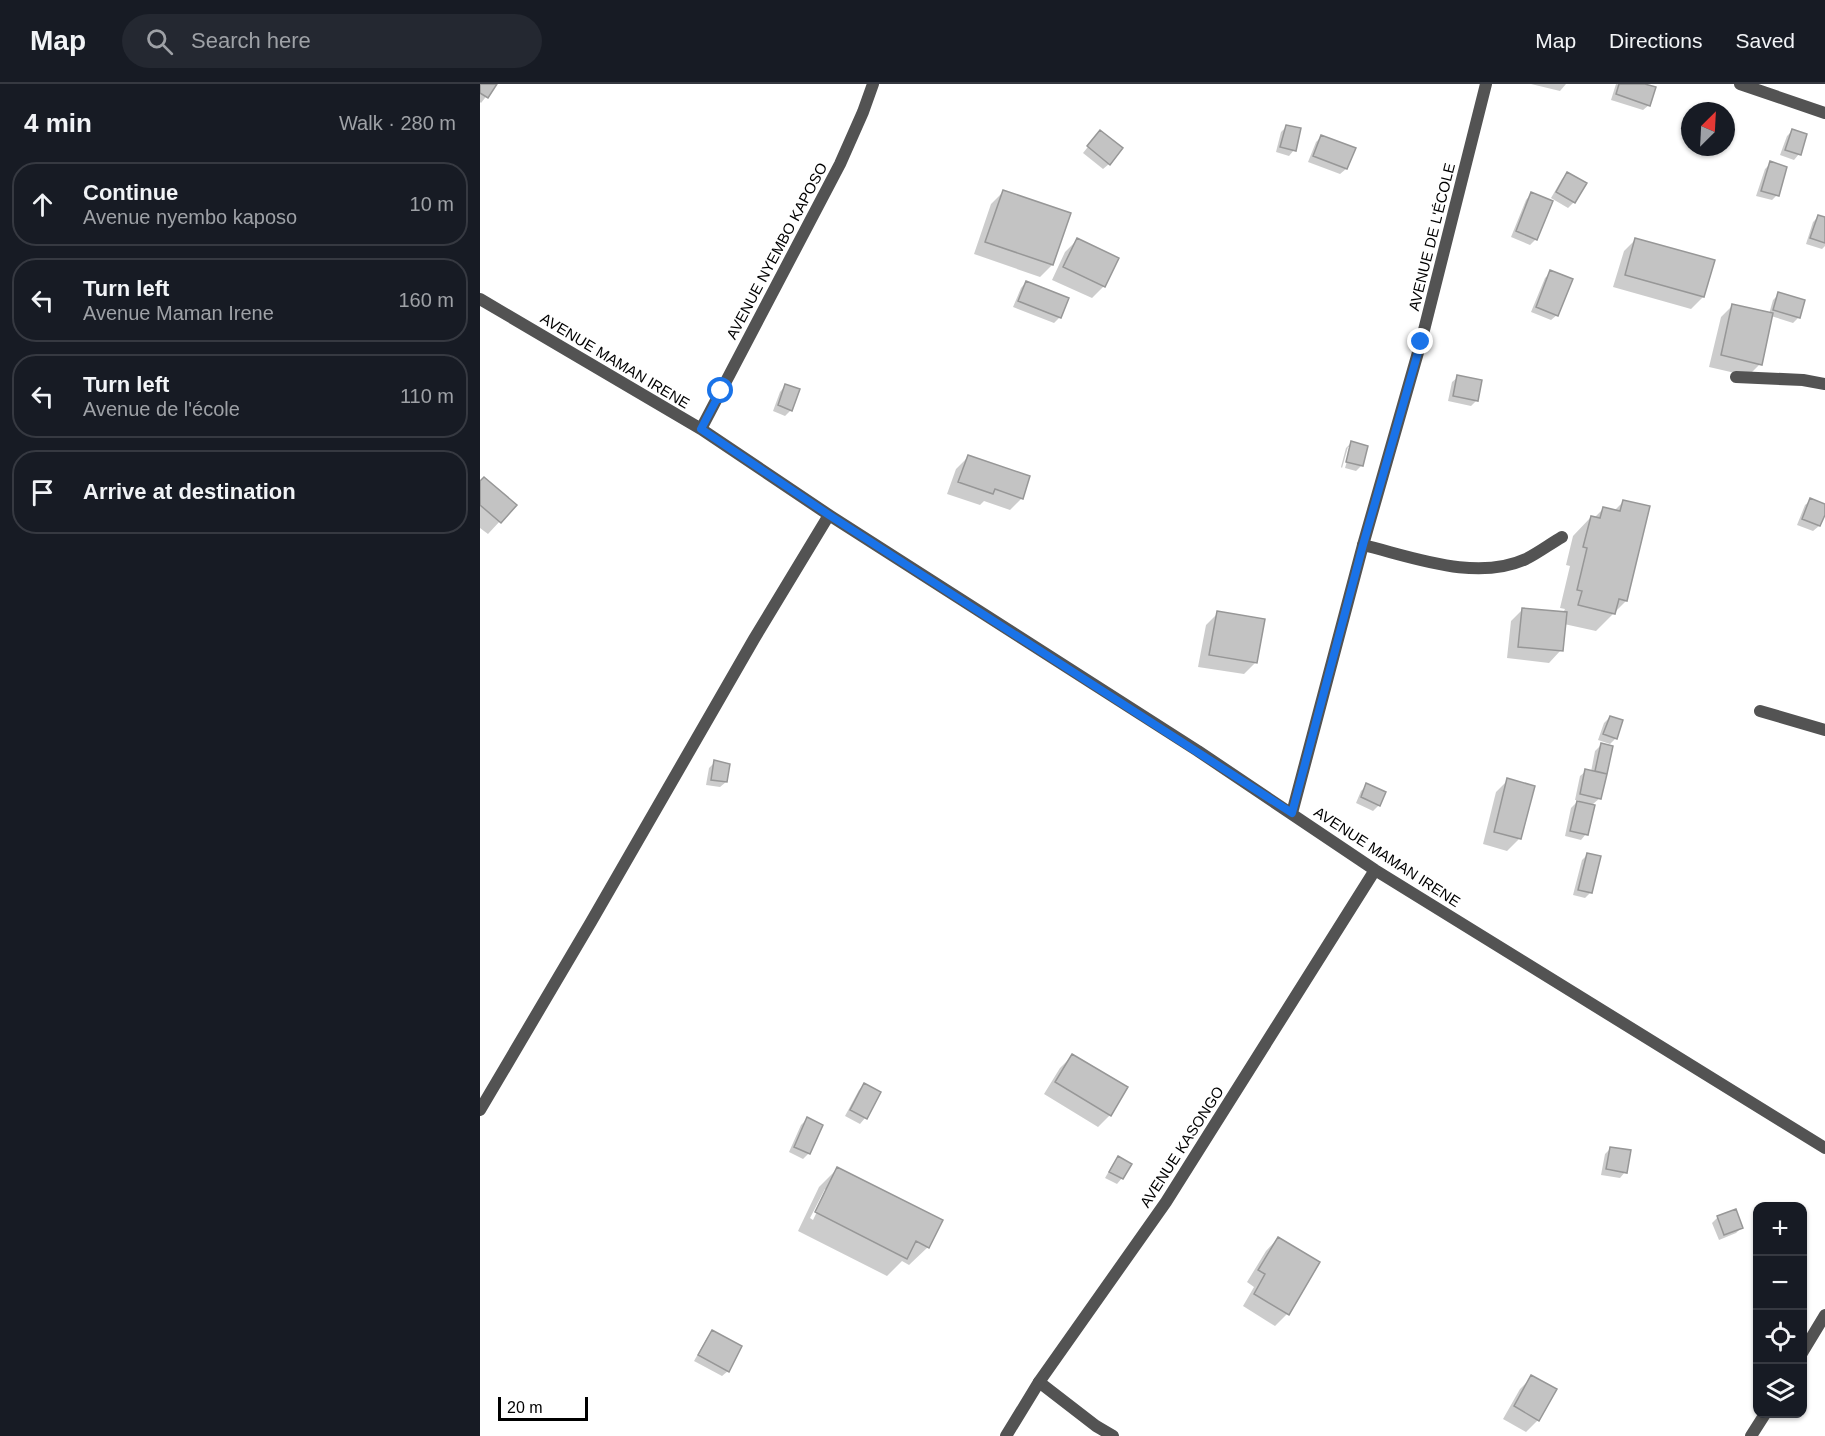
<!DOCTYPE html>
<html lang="en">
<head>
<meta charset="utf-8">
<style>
  :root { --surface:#171b24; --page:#242831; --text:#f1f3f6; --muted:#9ea1a6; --line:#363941 }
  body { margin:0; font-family:Helvetica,sans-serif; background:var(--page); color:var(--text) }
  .controls { position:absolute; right:18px; bottom:18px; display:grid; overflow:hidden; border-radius:12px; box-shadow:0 2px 4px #0004 }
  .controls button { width:54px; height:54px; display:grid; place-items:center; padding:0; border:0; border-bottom:2px solid var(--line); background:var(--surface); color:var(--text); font:30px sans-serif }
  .compass { position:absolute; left:1201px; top:18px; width:54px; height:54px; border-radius:50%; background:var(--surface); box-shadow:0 2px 4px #0004; rotate:24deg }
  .scale { position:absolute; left:18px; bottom:15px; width:90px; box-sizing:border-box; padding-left:6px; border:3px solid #000; border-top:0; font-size:16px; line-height:21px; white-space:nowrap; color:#000; -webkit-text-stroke:4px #fff; paint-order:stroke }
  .stop { position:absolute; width:18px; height:18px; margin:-14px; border:4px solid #1a73e8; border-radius:50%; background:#fff }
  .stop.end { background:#1a73e8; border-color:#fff; box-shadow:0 2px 6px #0008 }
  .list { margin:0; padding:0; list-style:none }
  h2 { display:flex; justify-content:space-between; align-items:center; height:78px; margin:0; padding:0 24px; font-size:26px }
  h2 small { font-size:20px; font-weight:400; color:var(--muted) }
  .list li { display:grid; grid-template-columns:39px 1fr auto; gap:18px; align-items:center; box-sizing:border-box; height:84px; margin:0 12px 12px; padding:0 12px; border:2px solid var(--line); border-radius:24px }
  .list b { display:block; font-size:22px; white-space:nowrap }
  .list p { margin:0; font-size:20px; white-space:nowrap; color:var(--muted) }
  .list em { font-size:20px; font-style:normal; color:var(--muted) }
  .icon { flex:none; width:33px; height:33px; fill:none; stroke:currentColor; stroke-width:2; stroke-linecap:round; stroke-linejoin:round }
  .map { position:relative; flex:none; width:1345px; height:1352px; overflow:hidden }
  header { display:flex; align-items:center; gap:36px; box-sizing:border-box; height:84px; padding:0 30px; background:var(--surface); border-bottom:2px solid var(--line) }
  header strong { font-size:28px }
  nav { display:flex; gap:33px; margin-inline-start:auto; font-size:21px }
  .search { width:420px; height:54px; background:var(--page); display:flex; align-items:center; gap:15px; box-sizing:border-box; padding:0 21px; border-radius:33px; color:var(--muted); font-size:22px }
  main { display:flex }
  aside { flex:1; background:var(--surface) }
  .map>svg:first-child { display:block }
  .shadow { fill:#0003; fill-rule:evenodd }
  .building { fill:#c3c3c3; stroke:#979797; stroke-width:1.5 }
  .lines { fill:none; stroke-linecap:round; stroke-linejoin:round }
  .service { stroke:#535353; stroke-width:12 }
  .minor { stroke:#535353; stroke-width:12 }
  .route { stroke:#1a73e8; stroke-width:8 }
  .labels { text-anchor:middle; stroke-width:5; stroke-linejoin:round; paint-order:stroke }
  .street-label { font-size:15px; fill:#000; stroke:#fff }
</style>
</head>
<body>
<header>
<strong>Map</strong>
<div class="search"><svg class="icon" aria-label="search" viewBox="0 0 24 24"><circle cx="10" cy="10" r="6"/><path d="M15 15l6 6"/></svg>Search here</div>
<nav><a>Map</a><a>Directions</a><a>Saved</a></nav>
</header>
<main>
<aside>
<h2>4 min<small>Walk · 280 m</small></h2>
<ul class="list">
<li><svg class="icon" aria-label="ahead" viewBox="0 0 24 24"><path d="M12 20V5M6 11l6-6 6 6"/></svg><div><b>Continue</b><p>Avenue nyembo kaposo</p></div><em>10 m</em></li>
<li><svg class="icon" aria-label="left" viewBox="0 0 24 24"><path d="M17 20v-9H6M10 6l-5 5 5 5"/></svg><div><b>Turn left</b><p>Avenue Maman Irene</p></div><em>160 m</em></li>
<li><svg class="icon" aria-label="left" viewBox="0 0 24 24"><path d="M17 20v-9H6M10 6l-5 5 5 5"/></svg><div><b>Turn left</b><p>Avenue de l'école</p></div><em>110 m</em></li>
<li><svg class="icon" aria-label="arrive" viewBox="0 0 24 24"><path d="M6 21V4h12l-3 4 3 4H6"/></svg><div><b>Arrive at destination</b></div></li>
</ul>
</aside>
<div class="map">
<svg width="1345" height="1352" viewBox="0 0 1345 1352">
  <rect width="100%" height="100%" fill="#fff"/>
  <path class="shadow" d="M0,0H16L1,19L0,18Z
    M1051,0H1086L1080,7Z
    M1136,0H1160L1169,21L1163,26L1131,16Z
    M807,42L814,66L809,72L796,68L801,48Z
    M1312,47L1319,70L1314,76L1300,71L1307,52Z
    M841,53L866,85L860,90L828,78L836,58Z
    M615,54L629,80L623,85L603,69Z
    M1291,79L1297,111L1292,116L1276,112L1285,85Z
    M1087,90L1094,118L1088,124L1071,114L1082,95Z
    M523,108L589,130L572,181L560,193L494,170L511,120Z
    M1051,110L1056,155L1050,161L1031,153L1046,116Z
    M1339,132L1345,135V162L1342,165L1326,160L1333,138Z
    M1156,155L1223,213L1211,225L1133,203L1144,167Z
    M597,156L624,202L612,214L572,196L585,168Z
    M1071,188L1077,231L1071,236L1051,228L1065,194Z
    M546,198L580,233L574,239L533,223L541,204Z
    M1299,210L1319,233L1313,239L1291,232L1280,280L1268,292L1229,283L1241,233L1253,221L1289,230L1293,216Z
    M978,293L997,316L991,322L968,317L972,298Z
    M305,302L311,326L305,332L293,327L300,308Z
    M872,358L882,381L876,387L865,384L871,363H868L862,384L861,383L866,364Z
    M488,373L542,414L530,426L504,417L500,421L467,410L476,385Z
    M0,399L35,421L8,450L0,444Z
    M1331,416L1345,422V428L1339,442L1333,447L1317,441L1325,421Z
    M1143,418L1146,517L1116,547L1084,540L1081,566L1069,579L1027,574L1031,537L1043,525L1083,529L1085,525L1080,524L1090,482L1086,481L1093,452L1111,433L1114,434L1124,424L1134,427Z
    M738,529L776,578L764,590L718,583L726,541Z
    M1130,633L1136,654L1130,660L1118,656L1124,639Z
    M1121,661L1131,663L1120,714L1113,720L1106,750L1101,756L1085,752L1091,724L1099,716H1095L1100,692L1106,687L1111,688L1115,667Z
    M235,678L246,698L240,703L226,701L229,684Z
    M1028,696L1053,703L1039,755L1027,767L1003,760L1016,708Z
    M887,701L899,721L893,727L876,719L881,707Z
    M1108,770L1120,773L1110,809L1105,814L1093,811L1102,776Z
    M592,972L630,1031L618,1043L564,1010L580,984Z
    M384,1001L399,1008L385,1034L380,1040L365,1032L379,1006Z
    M327,1035L329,1069L323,1075L309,1068L321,1041Z
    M1130,1065L1145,1088L1140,1094L1121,1091L1125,1070Z
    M638,1074L642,1094L637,1100L625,1094L633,1080Z
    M357,1085L448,1163L429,1181L422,1177L407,1192L318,1147L339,1103ZM345,1105H348L333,1136L330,1134Z
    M1238,1133L1261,1144L1256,1149L1239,1156L1232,1139Z
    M798,1154L807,1230L795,1242L763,1222L774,1203L767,1198L786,1167Z
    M232,1248L248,1287L242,1292L214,1277L227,1254Z
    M1052,1293L1058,1336L1046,1348L1023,1335L1040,1305Z"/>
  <path class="building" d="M0,0H17L8,14L0,9Z
    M1139,0H1165L1176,3L1170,22L1136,10Z
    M806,41L821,44L816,67L800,63Z
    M1312,45L1327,50L1321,71L1305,66Z
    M620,46L643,64L630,81L607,62Z
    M841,51L876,64L867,85L833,72Z
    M1290,77L1307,83L1299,112L1281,107Z
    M1087,88L1107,99L1095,119L1076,108Z
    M523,106L591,129L573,181L505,158Z
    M1051,108L1073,117L1057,156L1036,147Z
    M1338,131L1345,133V159L1330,154Z
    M597,154L639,174L625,203L583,183Z
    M1155,154L1235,176L1224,213L1145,191Z
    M1070,186L1093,195L1078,232L1056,223Z
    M546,197L589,214L581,234L538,217Z
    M1298,208L1325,216L1320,234L1293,226Z
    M1252,220L1293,229L1282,281L1241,271Z
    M977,291L1002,296L998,317L973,312Z
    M305,300L320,305L312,327L298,321Z
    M871,357L888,362L883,382L866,378Z
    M488,371L550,392L543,415L515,405L513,410L478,398Z
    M4,393L37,421L21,439L0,421V397Z
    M1330,414L1345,420V431L1340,442L1322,435Z
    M1143,416L1170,422L1147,517L1139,515L1135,530L1098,521L1102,507L1097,506L1107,464L1103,463L1111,432L1120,434L1123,423L1140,427Z
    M1042,524L1087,528L1083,567L1038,563Z
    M737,527L785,535L777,579L729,571Z
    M1130,632L1143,636L1137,655L1123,650Z
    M1121,659L1133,662L1127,690L1115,687Z
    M234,676L250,680L247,698L231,696Z
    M1105,685L1127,690L1121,715L1100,710Z
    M1027,694L1055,702L1041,755L1014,748Z
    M886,699L906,708L900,722L881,713Z
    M1097,717L1115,721L1108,751L1090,747Z
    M1107,769L1121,772L1112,809L1098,806Z
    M592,970L648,1003L631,1032L575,998Z
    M384,999L401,1008L387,1035L370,1026Z
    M327,1033L343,1041L330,1070L314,1063Z
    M1130,1063L1151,1066L1147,1089L1126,1085Z
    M638,1072L652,1080L643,1095L629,1088Z
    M357,1083L463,1136L449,1164L436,1157L427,1175L335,1128Z
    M1256,1125L1263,1144L1244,1151L1237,1132Z
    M798,1153L840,1178L809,1231L774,1210L785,1190L778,1186Z
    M232,1246L262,1262L249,1288L218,1271Z
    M1051,1291L1077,1305L1059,1337L1034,1322Z"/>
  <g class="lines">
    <path class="service" d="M1256,293L1323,296L1345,300
      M883,461C933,473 996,498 1046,475C1058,469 1070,460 1082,453
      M1280,627L1345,646
      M559,1298L616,1342L633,1352"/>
    <path class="minor" d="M1260,0L1345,29
      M0,215L221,345L349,431L718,667L895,786L1345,1064
      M221,345L360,80L383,28L393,0
      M812,729L883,461L941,258L1006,0
      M0,1026L111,838L274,555L349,431
      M1322,1269L1345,1231
      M526,1352L559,1298L686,1118L895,786
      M1271,1352L1285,1330"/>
  </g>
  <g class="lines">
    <path class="route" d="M241,307L221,345L349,431L812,729L883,461L941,258"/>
  </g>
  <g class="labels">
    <g class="street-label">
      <text transform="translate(952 153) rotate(-76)" y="5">AVENUE DE L'ÉCOLE</text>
      <text transform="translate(297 167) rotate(-62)" y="5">AVENUE NYEMBO KAPOSO</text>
      <text transform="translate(135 277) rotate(31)" y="5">AVENUE MAMAN IRENE</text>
      <text transform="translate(907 773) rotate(33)" y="5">AVENUE MAMAN IRENE</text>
      <text transform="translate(702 1063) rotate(-57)" y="5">AVENUE KASONGO</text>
    </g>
  </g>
</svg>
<div class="controls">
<button>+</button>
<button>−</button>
<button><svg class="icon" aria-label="locate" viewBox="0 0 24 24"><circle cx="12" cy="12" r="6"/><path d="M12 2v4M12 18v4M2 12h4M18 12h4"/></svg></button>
<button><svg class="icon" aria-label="layers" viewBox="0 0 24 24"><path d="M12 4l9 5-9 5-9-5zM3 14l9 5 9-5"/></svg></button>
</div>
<svg class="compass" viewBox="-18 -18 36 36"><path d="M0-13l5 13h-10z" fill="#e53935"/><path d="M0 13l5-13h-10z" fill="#9ea1a6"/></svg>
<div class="scale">20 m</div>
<div class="stop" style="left:241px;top:307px"></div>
<div class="stop end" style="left:941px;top:258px"></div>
</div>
</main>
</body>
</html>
